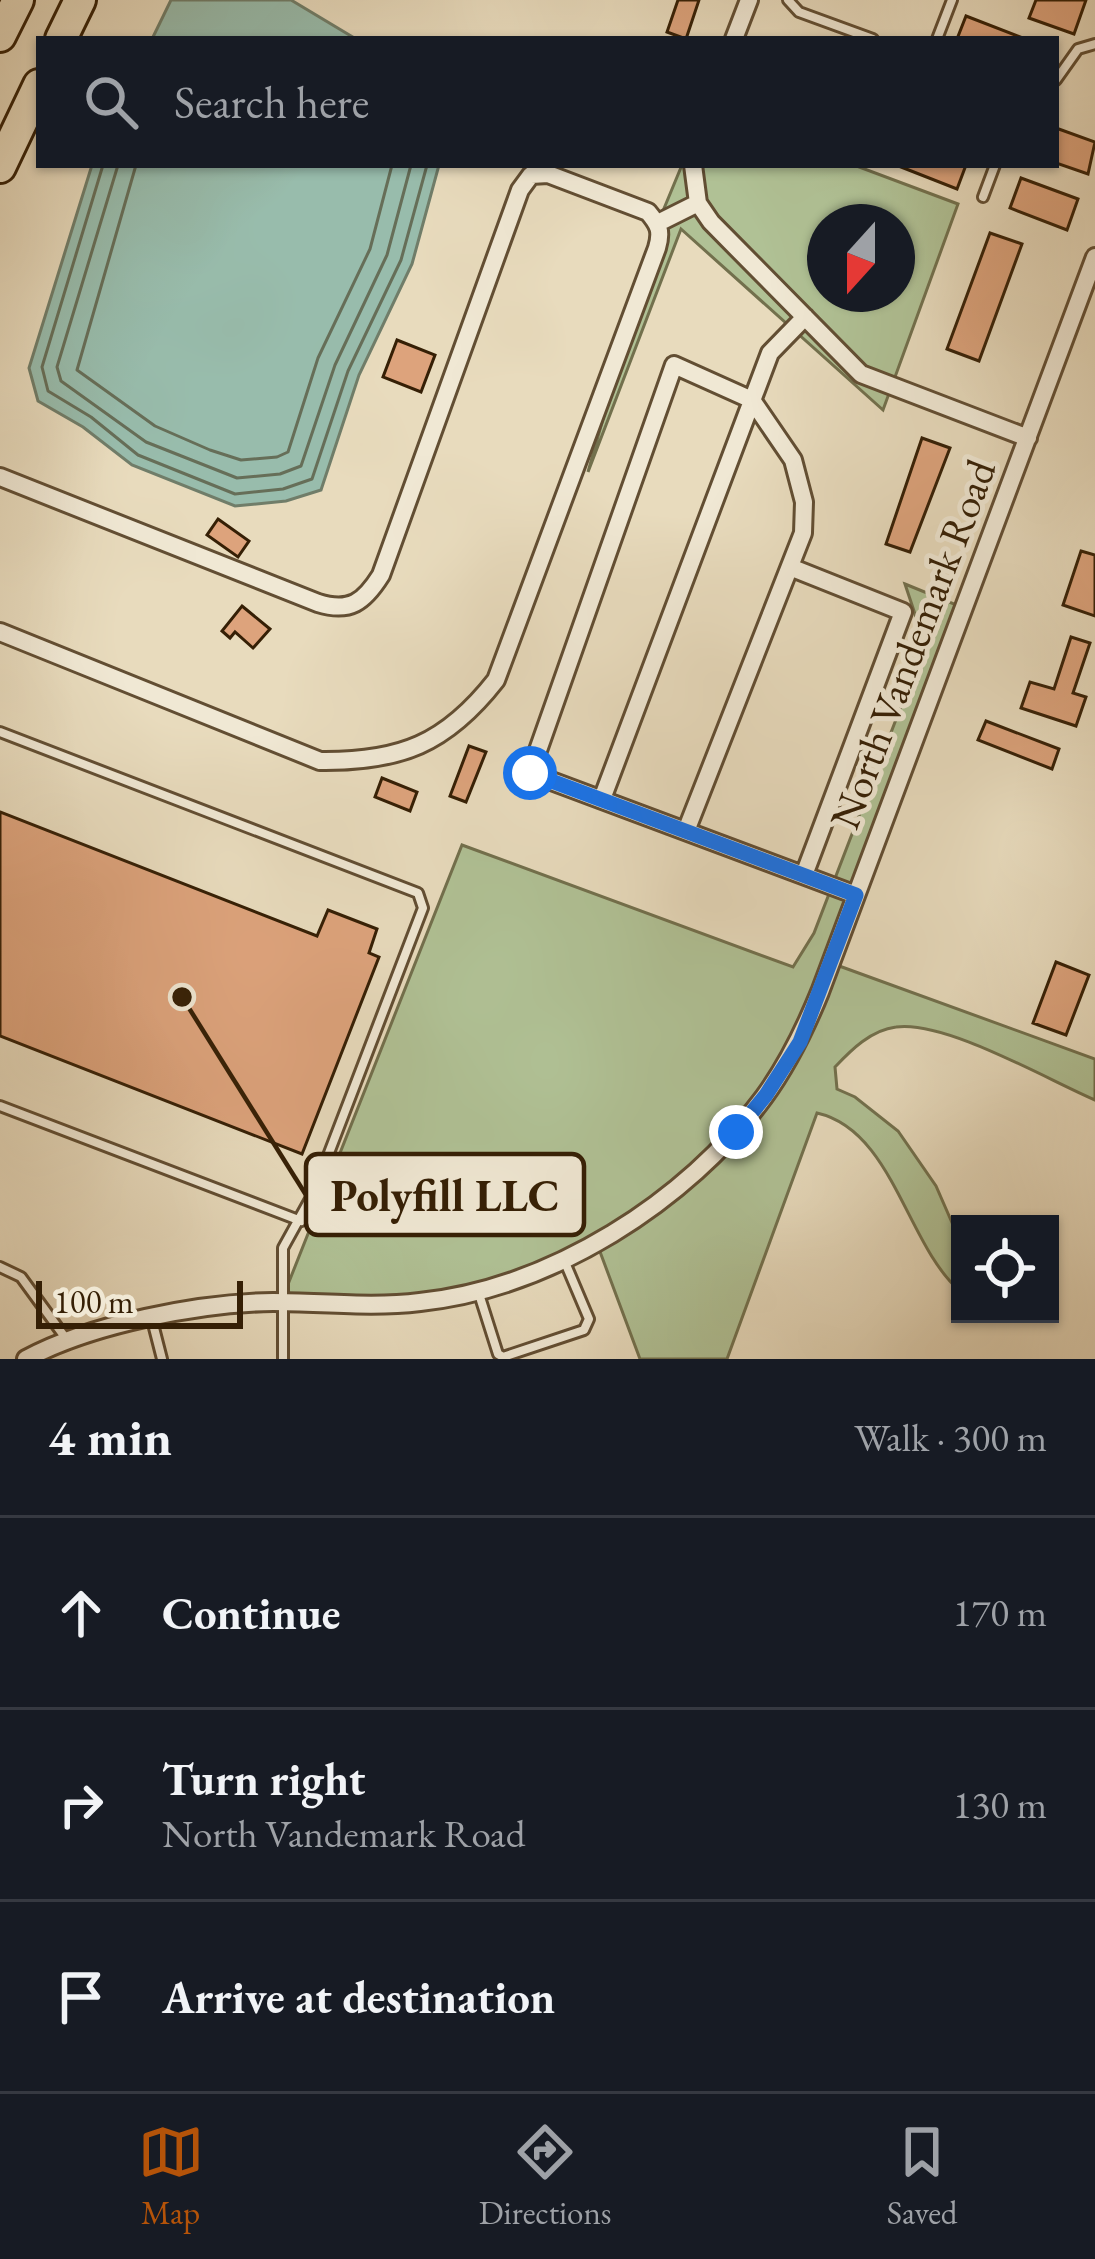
<!DOCTYPE html>
<html lang="en">
<head>
<meta charset="utf-8">
<style>
  :root { --surface:#171b24; --page:#20242c; --text:#f1f3f6; --muted:#9ea1a6; --line:#363941; --accent:#b45309 }
  body { margin:0; font-family:"EB Garamond",serif; background:var(--page); color:var(--text) }
  .controls { position:absolute; right:36px; bottom:36px; display:grid; overflow:hidden; border-radius:0px; box-shadow:0 3px 9px #0004 }
  .controls button { width:108px; height:108px; display:grid; place-items:center; padding:0; border:0; border-bottom:3px solid var(--line); background:var(--surface); color:var(--text); font:60px sans-serif }
  .compass { position:absolute; left:807px; top:204px; width:108px; height:108px; border-radius:50%; background:var(--surface); box-shadow:0 3px 9px #0004; rotate:201deg }
  .scale { position:absolute; left:36px; bottom:30px; width:207px; box-sizing:border-box; padding-left:12px; border:6px solid #351f05; border-top:0; font-size:33px; line-height:42px; white-space:nowrap; color:#351f05; -webkit-text-stroke:9px #f0e8d4; paint-order:stroke }
  .stop { position:absolute; width:36px; height:36px; margin:-27px; border:9px solid #1a73e8; border-radius:50%; background:#fff }
  .stop.end { background:#1a73e8; border-color:#fff; box-shadow:0 3px 12px #0008 }
  .list { margin:0; padding:0; list-style:none }
  h2 { display:flex; justify-content:space-between; align-items:center; height:156px; margin:0; padding:0 48px; font-size:51px }
  h2 small { font-size:39px; font-weight:400; color:var(--muted) }
  .list li { display:grid; grid-template-columns:78px 1fr auto; gap:36px; align-items:center; box-sizing:border-box; height:192px; padding:0 48px; border-top:3px solid var(--line) }
  .list b { display:block; font-size:45px; white-space:nowrap }
  .list p { margin:0; font-size:39px; white-space:nowrap; color:var(--muted) }
  .list em { font-size:39px; font-style:normal; color:var(--muted) }
  .icon { flex:none; width:66px; height:66px; fill:none; stroke:currentColor; stroke-width:2; stroke-linecap:round; stroke-linejoin:round }
  .map { position:relative; flex:none; width:1095px; height:1359px; overflow:hidden }
  .search { position:absolute; background:var(--surface); box-shadow:0 3px 9px #0004; left:36px; right:36px; top:36px; height:132px; display:flex; align-items:center; gap:30px; box-sizing:border-box; padding:0 42px; border-radius:0px; color:var(--muted); font-size:45px }
  .sheet { height:732px; background:var(--surface) }
  nav { display:flex; justify-content:space-around; align-items:center; box-sizing:border-box; height:168px; border-top:3px solid var(--line); background:var(--surface); font-size:33px; color:var(--muted) }
  nav a { display:grid; justify-items:center; gap:6px }
  nav .on { color:var(--accent) }
  .map>svg:first-child { display:block }
  .green { fill:#b0c195; stroke:#72704d; stroke-width:3; fill-rule:evenodd }
  .water { fill:#98bcac; stroke:#707d69; stroke-width:3 }
  .lines { fill:none; stroke-linecap:round; stroke-linejoin:round }
  .shore { stroke:#666e58; stroke-width:3 }
  .building { fill:#dda37c; stroke:#351f05; stroke-width:3 }
  .lane-casing { stroke:#624e33; stroke-width:14 }
  .street-casing { stroke:#624e33; stroke-width:22 }
  .highway-casing { stroke:#351f05; stroke-width:36 }
  .lane { stroke:#f0e8d4; stroke-width:8 }
  .street { stroke:#f0e8d4; stroke-width:16 }
  .highway { stroke:#e8dbbd; stroke-width:30 }
  .route { stroke:#1a73e8; stroke-width:15 }
  .labels { text-anchor:middle; stroke-width:10; stroke-linejoin:round; paint-order:stroke }
  .street-label { font-size:42px; fill:#351f05; stroke:#f0e8d4 }
  .leader { fill:none; stroke:#351f05; stroke-width:4.5 }
  .callout-dot { fill:#351f05; stroke:#f0e8d4; stroke-width:4.5 }
  .callout { fill:#f0e8d4; stroke:#351f05; stroke-width:4.5 }
  .callout-label { font-size:45px; text-anchor:middle; font-weight:bold; fill:#351f05 }
</style>
</head>
<body>
<div class="map">
<svg width="1095" height="1359" viewBox="0 0 1095 1359">
  <rect width="100%" height="100%" fill="#e8dbbd"/>
  <filter id="stains"><feTurbulence type="fractalNoise" baseFrequency=".00167" numOctaves="4"/><feColorMatrix values="0 0 0 0 .2 0 0 0 0 .09 0 0 0 0 .02 0 0 0 .5 -.17"/></filter>
  <radialGradient id="worn" r=".72"><stop offset=".6" stop-color="#630" stop-opacity="0"/><stop offset="1" stop-color="#630" stop-opacity=".3"/></radialGradient>
  <path class="green" d="M682,165H854L958,204L883,410L681,229L588,472L658,223ZM825,222H897V294H825Z
    M905,584L964,608L831,963L1095,1059V1100C1046,1079 945,1020 896,1027C871,1030 851,1050 835,1067L837,1089L855,1097L898,1131L936,1186L960,1241V1291C907,1246 893,1130 817,1113L727,1359H640L596,1241L461,1296L281,1302L462,845L793,967L814,933L925,644Z"/>
  <path class="water" d="M171,0H291L356,39H152Z
    M92,165H439L412,264L359,375L321,490L286,501L235,506L132,465L83,427L38,401L29,368Z"/>
  <g class="lines">
    <path class="shore" d="M103,165L42,367L48,391L91,417L138,455L235,494L283,489L312,479L348,371L401,260L427,165
      M118,165L57,367L61,381L146,442L237,478L280,474L301,466L335,365L387,255L411,165
      M136,165L77,370L155,426L210,450L241,460L277,457L288,452L318,358L370,249L392,165"/>
  </g>
  <path class="building" d="M678,0H699L686,39L667,32Z
    M1036,0H1086L1074,34L1029,18Z
    M966,16L1023,38V39H957Z
    M1056,128L1095,142L1088,174L1056,163Z
    M896,165H966L957,189Z
    M1021,178L1078,199L1067,230L1010,208Z
    M990,233L1022,244L979,361L947,349Z
    M397,340L435,355L421,392L383,377Z
    M922,438L950,448L910,552L886,544Z
    M218,519L249,541L238,557L207,535Z
    M1081,551L1095,555V616L1063,605Z
    M242,606L270,629L253,648L235,632L230,638L222,631Z
    M1071,637L1090,643L1073,693L1086,697L1076,726L1021,708L1030,682L1054,689Z
    M986,721L1059,749L1052,769L978,740Z
    M469,746L486,752L466,802L450,796Z
    M382,778L417,792L410,811L375,797Z
    M0,812L317,936L328,910L377,929L369,953L379,957L302,1154L0,1036Z
    M1056,962L1089,975L1066,1035L1033,1023Z"/>
  <g class="lines">
    <g class="lane-casing">
      <path id="lane" d="M788,0L799,12L873,39
        M937,39L952,0
        M1056,80L1078,49L1095,44
        M983,197L995,165
        M0,732L418,893L423,908L314,1192L283,1248V1359
        M0,1106L301,1221
        M0,1267L21,1277L67,1340
        M479,1294L498,1354L503,1357L584,1330L589,1319L564,1260
        M152,1320L162,1359"/>
    </g>
    <g class="street-casing">
      <path id="street" d="M734,39L749,0
        M693,165L698,203L711,222L861,374L1028,438
        M658,223L698,203
        M0,477L318,603C350,613 364,602 381,575L520,190L531,175L548,174L648,212C659,225 662,231 657,248L496,680C446,744 400,762 320,761L0,632
        M790,567L903,612L804,875
        M602,799L770,353L805,317
        M686,831L803,533L804,502L793,460L752,400L674,365L530,773L856,895
        M26,1359C91,1324 199,1303 273,1302C321,1302 372,1308 420,1302C551,1288 687,1202 764,1097C788,1064 805,1029 820,992L1095,257"/>
    </g>
    <g class="highway-casing">
      <path id="highway" d="M0,36L18,0
        M61,39L80,0
        M0,167L39,85"/>
    </g>
    <use href="#lane" class="lane"/>
    <use href="#street" class="street"/>
    <use href="#highway" class="highway"/>
  </g>
  <g class="lines">
    <path class="route" d="M530,773L856,895L800,1042L766,1095L736,1132"/>
  </g>
  <g class="labels">
    <g class="street-label">
      <text transform="translate(912 644) rotate(-69)" y="15">North Vandemark Road</text>
    </g>
  </g>
  <path class="leader" d="M182 997L306 1195"/>
  <circle class="callout-dot" cx="182" cy="997" r="12"/>
  <rect class="callout" x="306" y="1154" width="278" height="81" rx="12"/>
  <g class="callout-label">
    <text x="445" y="1211">Polyfill LLC</text>
  </g>
  <rect width="100%" height="100%" filter="url(#stains)"/>
  <rect width="100%" height="100%" fill="url(#worn)"/>
</svg>
<div class="controls">
<button><svg class="icon" aria-label="locate" viewBox="0 0 24 24"><circle cx="12" cy="12" r="6"/><path d="M12 2v4M12 18v4M2 12h4M18 12h4"/></svg></button>
</div>
<svg class="compass" viewBox="-18 -18 36 36"><path d="M0-13l5 13h-10z" fill="#e53935"/><path d="M0 13l5-13h-10z" fill="#9ea1a6"/></svg>
<div class="scale">100 m</div>
<div class="stop" style="left:530px;top:773px"></div>
<div class="stop end" style="left:736px;top:1132px"></div>
<div class="search"><svg class="icon" aria-label="search" viewBox="0 0 24 24"><circle cx="10" cy="10" r="6"/><path d="M15 15l6 6"/></svg>Search here</div>
</div>
<section class="sheet">
<h2>4 min<small>Walk · 300 m</small></h2>
<ul class="list">
<li><svg class="icon" aria-label="ahead" viewBox="0 0 24 24"><path d="M12 20V5M6 11l6-6 6 6"/></svg><div><b>Continue</b></div><em>170 m</em></li>
<li><svg class="icon" aria-label="right" viewBox="0 0 24 24"><path d="M7 20v-9h11M14 6l5 5-5 5"/></svg><div><b>Turn right</b><p>North Vandemark Road</p></div><em>130 m</em></li>
<li><svg class="icon" aria-label="arrive" viewBox="0 0 24 24"><path d="M6 21V4h12l-3 4 3 4H6"/></svg><div><b>Arrive at destination</b></div></li>
</ul>
</section>
<nav>
<a class="on"><svg class="icon" aria-label="map" viewBox="0 0 24 24"><path d="M3 6l6-2 6 2 6-2v14l-6 2-6-2-6 2zM9 4v14M15 6v14"/></svg>Map</a>
<a><svg class="icon" aria-label="directions" viewBox="0 0 24 24"><path d="M12 3l9 9-9 9-9-9zM9 14v-3h6M13 9l2 2-2 2"/></svg>Directions</a>
<a><svg class="icon" aria-label="saved" viewBox="0 0 24 24"><path d="M7 4h10v16l-5-4-5 4z"/></svg>Saved</a>
</nav>
</body>
</html>
